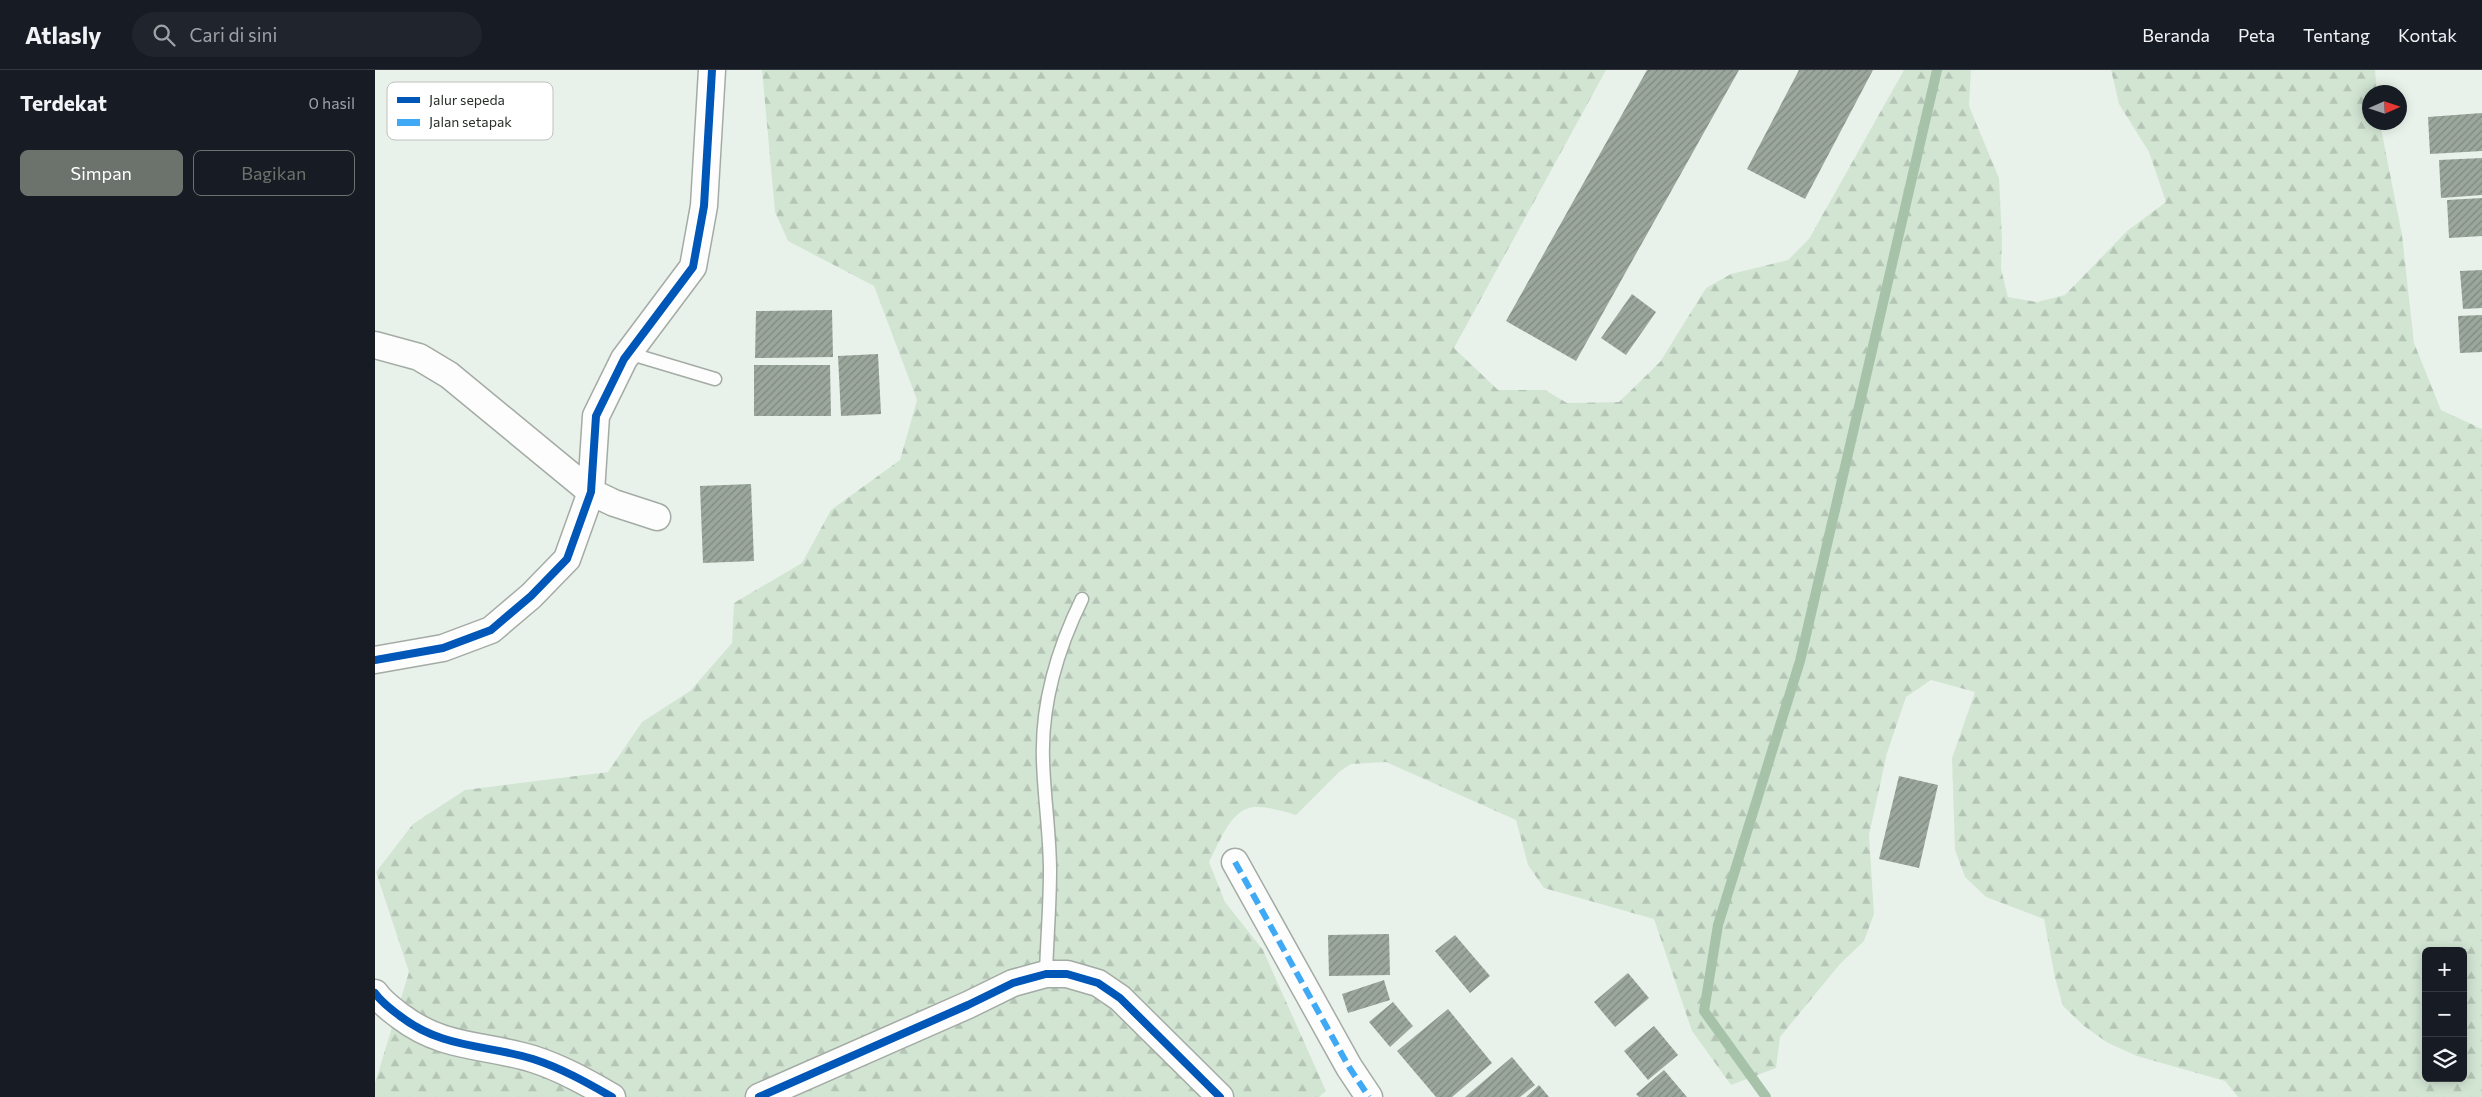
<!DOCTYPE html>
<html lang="id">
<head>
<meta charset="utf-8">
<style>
  :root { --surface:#171b24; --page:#20242c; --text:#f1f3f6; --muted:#9ea1a6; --line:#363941; --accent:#6c736d }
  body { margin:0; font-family:Commissioner,sans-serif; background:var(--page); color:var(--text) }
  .controls { position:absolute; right:15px; bottom:15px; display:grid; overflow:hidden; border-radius:8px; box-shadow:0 2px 12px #0003 }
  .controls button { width:45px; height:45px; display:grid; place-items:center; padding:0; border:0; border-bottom:1px solid var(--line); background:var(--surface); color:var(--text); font:25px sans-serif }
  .compass { position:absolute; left:1987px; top:15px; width:45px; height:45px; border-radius:50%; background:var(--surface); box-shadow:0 2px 12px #0003; rotate:87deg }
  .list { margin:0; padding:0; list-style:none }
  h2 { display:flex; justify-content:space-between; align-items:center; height:65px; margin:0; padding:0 20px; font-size:21px }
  h2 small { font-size:16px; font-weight:400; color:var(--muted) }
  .actions { display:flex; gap:10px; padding:15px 20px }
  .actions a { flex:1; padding:11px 0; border:1px solid var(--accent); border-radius:8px; text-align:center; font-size:18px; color:var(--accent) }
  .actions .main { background:var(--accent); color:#fff }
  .icon { flex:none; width:28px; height:28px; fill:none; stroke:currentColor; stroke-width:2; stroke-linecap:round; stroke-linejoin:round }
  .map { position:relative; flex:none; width:2107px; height:1027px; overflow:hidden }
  header { display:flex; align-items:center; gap:30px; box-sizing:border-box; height:70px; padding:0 25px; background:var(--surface); border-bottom:1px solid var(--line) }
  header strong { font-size:24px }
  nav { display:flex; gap:28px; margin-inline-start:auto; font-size:18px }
  .search { width:350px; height:45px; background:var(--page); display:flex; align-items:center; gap:12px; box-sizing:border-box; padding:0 18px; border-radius:28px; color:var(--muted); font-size:19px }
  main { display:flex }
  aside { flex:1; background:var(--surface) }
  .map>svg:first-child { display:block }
  .forest { fill:url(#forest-firs); fill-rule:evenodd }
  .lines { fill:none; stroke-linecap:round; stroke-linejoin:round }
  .stream { stroke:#a6c2a8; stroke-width:10 }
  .building { fill:url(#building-hatch) }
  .service-casing { stroke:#a4aba5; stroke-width:15 }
  .minor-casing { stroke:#a4aba5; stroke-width:29 }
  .service { stroke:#fcfdfc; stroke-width:12 }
  .minor { stroke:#fcfdfc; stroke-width:26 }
  .quiet { stroke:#3fa9f5; stroke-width:6; stroke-dasharray:12 6; stroke-linecap:butt }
  .cycleway-casing { stroke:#fff; stroke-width:11 }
  .cycleway { stroke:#0057b8; stroke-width:8 }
  .key { fill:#fff; stroke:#bec1bf; stroke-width:1 }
  .key-label { font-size:14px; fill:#282f29 }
</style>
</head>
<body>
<header>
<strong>Atlasly</strong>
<div class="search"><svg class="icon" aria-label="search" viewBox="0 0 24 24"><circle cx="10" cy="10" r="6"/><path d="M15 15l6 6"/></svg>Cari di sini</div>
<nav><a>Beranda</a><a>Peta</a><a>Tentang</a><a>Kontak</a></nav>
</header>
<main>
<aside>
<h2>Terdekat<small>0 hasil</small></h2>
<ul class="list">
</ul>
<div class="actions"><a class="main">Simpan</a><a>Bagikan</a></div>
</aside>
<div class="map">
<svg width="2107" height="1027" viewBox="0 0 2107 1027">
  <defs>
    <pattern id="forest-firs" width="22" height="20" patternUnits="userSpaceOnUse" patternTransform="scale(1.25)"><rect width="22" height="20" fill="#d2e5d3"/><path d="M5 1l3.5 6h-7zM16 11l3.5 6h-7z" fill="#b4c5b5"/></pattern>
    <pattern id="building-hatch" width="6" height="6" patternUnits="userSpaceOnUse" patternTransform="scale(1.25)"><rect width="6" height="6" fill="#9ba79c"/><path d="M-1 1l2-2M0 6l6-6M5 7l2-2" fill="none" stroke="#7e887f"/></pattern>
  </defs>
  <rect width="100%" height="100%" fill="#e9f2ea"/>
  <path class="forest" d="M387,0H1231L1079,278L1123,320H1170L1192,333L1244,332L1285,292L1331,218L1356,204L1413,190L1434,169L1529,0H1596L1594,36L1624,108L1627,169L1626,199L1633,227L1662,232L1690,225L1752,161L1791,132L1774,82L1744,34L1736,0H2000L2002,22H1994V52L2005,53L2027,165L2039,273L2066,340L2107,359V1027H1863L1850,1011L1762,986L1733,973L1709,956L1688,936L1680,908L1669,849L1611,827L1590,807L1580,780L1577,688L1600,622L1556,610L1531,627L1512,683L1494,765L1499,844L1489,871L1465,894L1405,967L1401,998L1356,1015L1317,961L1279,849L1169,818L1153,795L1141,750L1011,692L976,694L964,702L921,745C909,742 892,736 879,737C855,739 844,774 834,792L850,832L888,880L951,1021L944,1027H0V1013L34,902L1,802L38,754L90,720L233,702L267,652L315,621L357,573L359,533L427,493L456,440L525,390L542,330L499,216L413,171L400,142ZM2051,881H2088V1008H2051Z"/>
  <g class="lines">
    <path class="stream" d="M1391,1027L1329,941L1343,855L1425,591L1562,0"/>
  </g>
  <path class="building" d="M1272,0H1364L1201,291L1131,251Z
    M1424,0H1498L1430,129L1372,99Z
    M2107,43V81L2055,84L2053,47Z
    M2107,88V125L2066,128L2064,90Z
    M2107,128V166L2074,168L2072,130Z
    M2107,200V238L2088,239L2085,201Z
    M1257,224L1281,242L1251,285L1226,268Z
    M457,240L458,287L380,288L381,241Z
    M2107,245V282L2085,283L2083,246Z
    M503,284L506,344L466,346L463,286Z
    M379,295H455L456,346H379Z
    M376,414L379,491L328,493L325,416Z
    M1524,706L1563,715L1544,798L1504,789Z
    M1014,864L1015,905L954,906L953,865Z
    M1080,865L1115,906L1095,923L1060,881Z
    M1253,903L1274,928L1240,957L1219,932Z
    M1009,910L1015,930L973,943L967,924Z
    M1018,932L1038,956L1015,977L994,952Z
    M1073,939L1117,993L1077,1027H1061L1022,981Z
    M1279,956L1303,985L1273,1010L1249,981Z
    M1137,987L1160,1015L1145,1027H1090Z
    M1289,1000L1312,1027H1264L1261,1024Z
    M1164,1015L1174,1027H1151Z"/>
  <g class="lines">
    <g class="service-casing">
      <path id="service" d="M253,283L340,309
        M671,904C672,869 675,835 675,801C675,764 669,727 668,690C666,633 682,580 707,529"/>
    </g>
    <g class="minor-casing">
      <path id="minor" d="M0,275L44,287L74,305L216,422L239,433L282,447
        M0,590L68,578L116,560L156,526L192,489L216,422L221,346L249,289L318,197L329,136L337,0
        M860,792L974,997L994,1027
        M0,923C7,933 16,939 25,946C68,979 109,974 158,989C186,998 211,1012 237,1027
        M384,1027L593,935L638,913L671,904H692L723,913L745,928L845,1027"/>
    </g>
    <use href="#service" class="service"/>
    <use href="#minor" class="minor"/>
    <path class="quiet" d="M860,792L974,997L994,1027"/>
    <g class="cycleway-casing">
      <path id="cycleway" d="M0,590L68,578L116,560L156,526L192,489L216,422L221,346L249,289L318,197L329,136L337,0
        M0,923C7,933 16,939 25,946C68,979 109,974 158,989C186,998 211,1012 237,1027
        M384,1027L593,935L638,913L671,904H692L723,913L745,928L845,1027"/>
    </g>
    <use href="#cycleway" class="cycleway"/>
  </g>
  <rect x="12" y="12" width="166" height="58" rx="8" class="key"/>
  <rect x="22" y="27" width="23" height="6" fill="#0057b8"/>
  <rect x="22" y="49" width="23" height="7" fill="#3fa9f5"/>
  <g class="key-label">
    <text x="54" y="35">Jalur sepeda</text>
    <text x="54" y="57">Jalan setapak</text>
  </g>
</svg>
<div class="controls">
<button>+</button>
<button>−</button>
<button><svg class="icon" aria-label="layers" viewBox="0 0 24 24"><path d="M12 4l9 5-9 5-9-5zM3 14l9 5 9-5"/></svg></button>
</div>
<svg class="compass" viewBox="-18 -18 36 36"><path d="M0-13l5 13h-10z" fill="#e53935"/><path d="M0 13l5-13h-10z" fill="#9ea1a6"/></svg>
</div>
</main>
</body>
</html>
